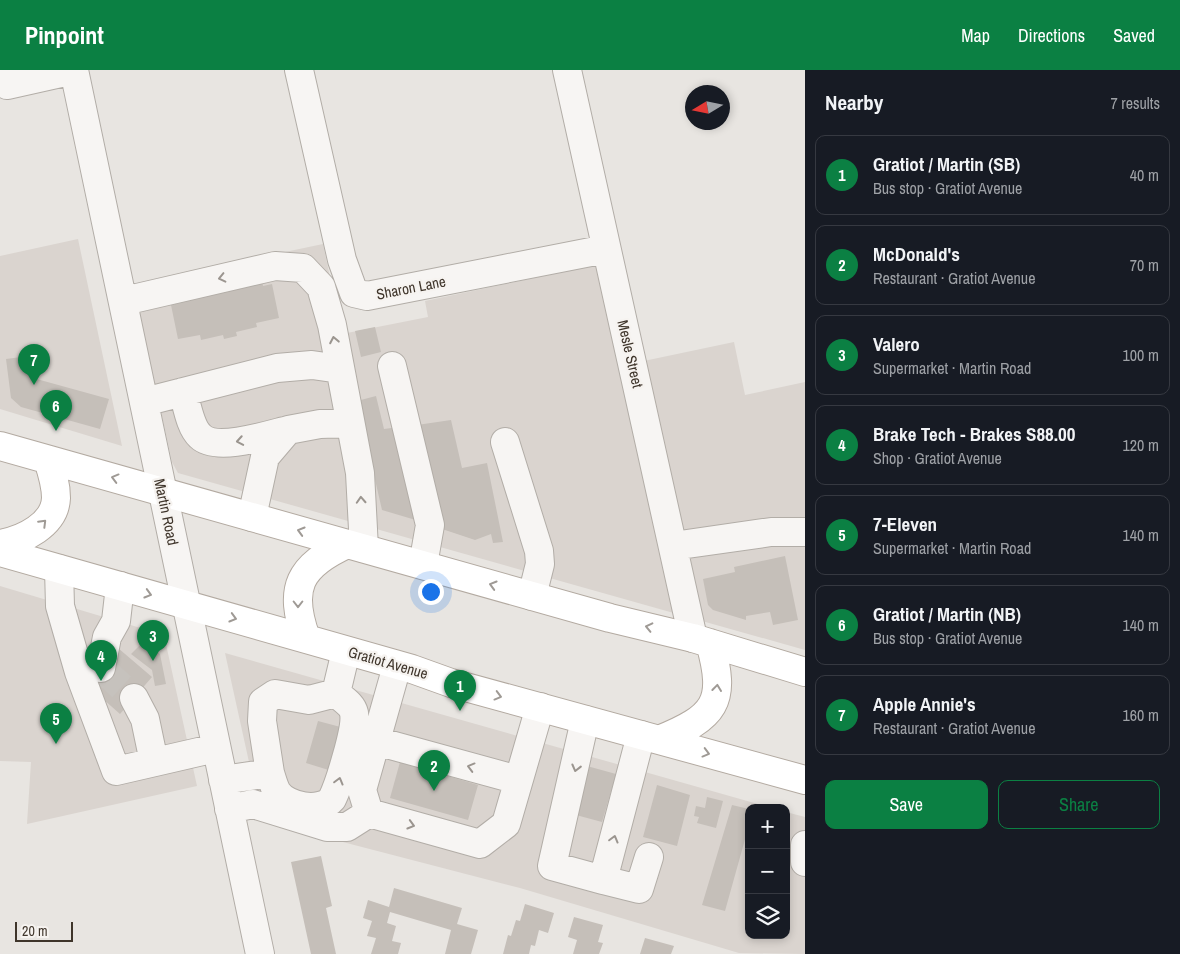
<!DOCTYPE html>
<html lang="en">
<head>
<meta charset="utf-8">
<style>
  :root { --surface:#171b24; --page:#242831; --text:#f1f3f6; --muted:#9ea1a6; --line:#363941; --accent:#0b8043 }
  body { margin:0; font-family:"Archivo Narrow",sans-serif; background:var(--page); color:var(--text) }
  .controls { position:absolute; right:15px; bottom:15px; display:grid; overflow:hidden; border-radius:10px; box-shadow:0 2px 8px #0003 }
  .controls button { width:45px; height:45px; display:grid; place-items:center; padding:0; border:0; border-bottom:1px solid var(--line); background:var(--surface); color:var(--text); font:25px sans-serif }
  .compass { position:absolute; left:685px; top:15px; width:45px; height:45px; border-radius:50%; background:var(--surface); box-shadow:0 2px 8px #0003; rotate:260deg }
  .scale { position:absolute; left:15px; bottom:12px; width:58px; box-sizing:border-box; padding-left:5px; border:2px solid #3f352b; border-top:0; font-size:14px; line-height:18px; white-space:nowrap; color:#3f352b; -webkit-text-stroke:4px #f6f3f0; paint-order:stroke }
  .you { position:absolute; left:430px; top:521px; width:18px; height:18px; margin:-12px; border:4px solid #fff; border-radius:50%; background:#1a73e8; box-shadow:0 0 0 8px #1a73e833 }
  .badge { display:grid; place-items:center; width:32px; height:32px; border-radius:50%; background:var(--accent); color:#fff; font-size:16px; font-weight:700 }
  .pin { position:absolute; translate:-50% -41px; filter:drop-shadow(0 1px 2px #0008) }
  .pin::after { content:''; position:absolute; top:26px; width:18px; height:15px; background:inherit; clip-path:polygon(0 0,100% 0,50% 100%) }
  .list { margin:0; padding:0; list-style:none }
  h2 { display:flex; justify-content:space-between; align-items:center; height:65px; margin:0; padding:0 20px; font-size:21px }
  h2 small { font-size:16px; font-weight:400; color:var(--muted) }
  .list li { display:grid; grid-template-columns:32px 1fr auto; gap:15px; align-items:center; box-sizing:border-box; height:80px; margin:0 10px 10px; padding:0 10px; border:1px solid var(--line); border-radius:10px }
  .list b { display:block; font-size:19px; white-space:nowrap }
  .list p { margin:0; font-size:16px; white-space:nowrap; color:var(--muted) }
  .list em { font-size:16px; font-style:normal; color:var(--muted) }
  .actions { display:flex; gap:10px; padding:15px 20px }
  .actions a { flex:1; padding:11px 0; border:1px solid var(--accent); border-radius:10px; text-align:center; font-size:18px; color:var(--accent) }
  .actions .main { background:var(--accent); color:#fff }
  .icon { flex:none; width:28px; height:28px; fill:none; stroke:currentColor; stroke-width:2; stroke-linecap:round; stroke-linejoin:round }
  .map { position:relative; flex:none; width:805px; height:884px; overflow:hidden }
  header { display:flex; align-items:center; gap:30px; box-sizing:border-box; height:70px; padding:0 25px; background:var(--accent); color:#fff }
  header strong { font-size:24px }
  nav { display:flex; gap:28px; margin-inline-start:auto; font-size:18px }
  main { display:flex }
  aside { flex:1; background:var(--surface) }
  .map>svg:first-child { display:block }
  .built { fill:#dad4cf }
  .building { fill:#c5bfb9 }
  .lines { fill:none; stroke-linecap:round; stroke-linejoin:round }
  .minor-tunnel { stroke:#c6c2bd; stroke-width:28; stroke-dasharray:28 14; stroke-linecap:butt }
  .minor-casing { stroke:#b2ada7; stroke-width:30 }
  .major-casing { stroke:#b3aaa1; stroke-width:30 }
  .minor { stroke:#f7f5f3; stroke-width:28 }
  .major { stroke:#fff; stroke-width:28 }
  .oneway { stroke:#9b958f }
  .oneway2 { stroke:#9f9a95 }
  .labels { text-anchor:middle; stroke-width:4.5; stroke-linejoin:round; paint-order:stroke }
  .street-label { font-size:15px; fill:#3f352b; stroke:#f6f3f0 }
</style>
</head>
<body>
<header>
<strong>Pinpoint</strong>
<nav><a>Map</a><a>Directions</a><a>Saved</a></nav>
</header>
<main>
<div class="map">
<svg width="805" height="884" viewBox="0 0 805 884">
  <rect width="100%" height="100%" fill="#e8e5e1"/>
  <path class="built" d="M78,169L122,376L0,339V186Z
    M323,174L342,264L428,247L425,231L596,195L620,296L734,272L745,325L805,312V580L178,403L172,392L133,214Z
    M0,516L164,565L197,716L27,754L31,692L0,691Z
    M225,583L772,738H749V865H786V742L805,747V884L739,883L520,818L262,751Z"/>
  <path class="building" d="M262,211L263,216L272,214L279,248L256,253L257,257L236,262L237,266L224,269L223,265L201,270L200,265L178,269L171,235L180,233L179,228Z
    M375,257L381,282L361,287L355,261Z
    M29,286L33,308L109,329L100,359L21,337L11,328L6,289Z
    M376,326L384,359L399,357L419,451L382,440L357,331Z
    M451,350L462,398L487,393L503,472L493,473L491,464L475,470L439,458L417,355Z
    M785,486L798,550L773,555L770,542L746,546V550L713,540L708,535L703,509L735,502L734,497Z
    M144,571L160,584L166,614L155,616L152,600L131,584Z
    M118,578L152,607L120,644L86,614Z
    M318,651L348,659L335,702L306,693Z
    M400,692L478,715L468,750L390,728Z
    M587,696L616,704L602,752L576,745Z
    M657,715L690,725L677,776L643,767Z
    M707,727L723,731L716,758L697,753L699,747L694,746L696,736L705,738Z
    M732,735L749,739V755L725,841L702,835Z
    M321,786L332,836L326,838L336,884H311L291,792Z
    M394,818L462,838L457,854L478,860L471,884H445L451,860L390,842L387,853L396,856L392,871L401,873L398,884H371L376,868L367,866L372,851L363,848L368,830L389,837Z
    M525,834L554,843L548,863L539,860L535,876L531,875L529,884H503L508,865L511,866L516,850L520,851Z
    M574,847L603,855L598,872L603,873L599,884H573L577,870L568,867Z
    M645,868L674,876L671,884H640Z"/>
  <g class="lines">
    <path class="minor-tunnel" d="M101,598L134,628"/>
    <g class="minor-casing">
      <path id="minor" d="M4,0L7,15L74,0
        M74,0L260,884
        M299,0L342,190L354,223L367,226L606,179
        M567,0L693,568
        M124,231L275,196L303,198L321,217L332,255L360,403L364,478
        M392,296L430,455L423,495
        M183,322C187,335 190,357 200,366C216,382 268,365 288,360
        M144,332L277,298L312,295L340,299
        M505,372L539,481L540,494L532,526
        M252,447L265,387L288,360L320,354L350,353
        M673,476L771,462H805
        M59,499L60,536L79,602L116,701L216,678
        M397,596L362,720L369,743L480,774L506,754L540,637
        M101,598L107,567L116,551L120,516
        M134,628L145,649L154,692
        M585,650L552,796L603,810L641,665
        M376,671L518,710
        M270,703C272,709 274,717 277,722C287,737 320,743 332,729C339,715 357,658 354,643C352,634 342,629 336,623
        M223,710L270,703L262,651L263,632L275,624L309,630L336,623L346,581
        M229,739L253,734L327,757H347L369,743
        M805,775V792
        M603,810L639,819L649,787"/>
    </g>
    <g class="major-casing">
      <path id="major" d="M0,376L610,548L693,568L805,602
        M0,474C23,470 55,455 56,428C56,414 52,402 48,390
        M0,482L412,599L451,613L805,710
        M306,568C288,518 299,496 347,474
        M659,670C715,647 727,633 710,573"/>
    </g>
    <use href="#minor" class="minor"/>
    <use href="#major" class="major"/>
  </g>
  <defs><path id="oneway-chevron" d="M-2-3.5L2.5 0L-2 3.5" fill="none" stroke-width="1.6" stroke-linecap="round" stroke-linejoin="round" transform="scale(1.25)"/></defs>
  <g class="oneway">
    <use href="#oneway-chevron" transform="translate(222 208) rotate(167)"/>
    <use href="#oneway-chevron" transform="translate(334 270) rotate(-101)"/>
    <use href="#oneway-chevron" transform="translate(240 371) rotate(170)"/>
    <use href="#oneway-chevron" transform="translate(361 430) rotate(-93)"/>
    <use href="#oneway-chevron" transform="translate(471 697) rotate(-165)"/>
    <use href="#oneway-chevron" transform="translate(576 698) rotate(104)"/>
    <use href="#oneway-chevron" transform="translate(339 711) rotate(-75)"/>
    <use href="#oneway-chevron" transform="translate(411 755) rotate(16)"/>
    <use href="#oneway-chevron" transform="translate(614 769) rotate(-75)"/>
  </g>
  <g class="oneway2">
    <use href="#oneway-chevron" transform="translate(115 408) rotate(-165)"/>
    <use href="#oneway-chevron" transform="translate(43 453) rotate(-45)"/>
    <use href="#oneway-chevron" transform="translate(301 461) rotate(-164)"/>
    <use href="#oneway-chevron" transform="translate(493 515) rotate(-164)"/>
    <use href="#oneway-chevron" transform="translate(148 524) rotate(16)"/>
    <use href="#oneway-chevron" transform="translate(298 534) rotate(90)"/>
    <use href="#oneway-chevron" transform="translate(233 548) rotate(16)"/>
    <use href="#oneway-chevron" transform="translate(649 557) rotate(-167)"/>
    <use href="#oneway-chevron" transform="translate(717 618) rotate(-83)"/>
    <use href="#oneway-chevron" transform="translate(498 626) rotate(15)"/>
    <use href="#oneway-chevron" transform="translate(706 683) rotate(15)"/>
  </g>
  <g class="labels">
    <g class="street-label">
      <text transform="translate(411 218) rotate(-11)" y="5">Sharon Lane</text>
      <text transform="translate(630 284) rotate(77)" y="5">Mesle Street</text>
      <text transform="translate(166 442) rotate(78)" y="5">Martin Road</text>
      <text transform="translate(388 593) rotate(16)" y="5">Gratiot Avenue</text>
    </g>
  </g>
</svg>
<div class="controls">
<button>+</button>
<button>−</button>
<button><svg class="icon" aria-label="layers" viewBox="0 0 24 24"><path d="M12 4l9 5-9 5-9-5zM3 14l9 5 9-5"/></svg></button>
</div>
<svg class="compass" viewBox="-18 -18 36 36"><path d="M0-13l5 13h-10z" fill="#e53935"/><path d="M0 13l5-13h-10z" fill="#9ea1a6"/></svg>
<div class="scale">20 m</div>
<div class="you"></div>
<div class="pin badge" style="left:460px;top:641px">1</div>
<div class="pin badge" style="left:434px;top:721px">2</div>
<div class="pin badge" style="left:153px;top:591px">3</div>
<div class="pin badge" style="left:101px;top:611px">4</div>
<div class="pin badge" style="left:56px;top:674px">5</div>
<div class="pin badge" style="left:56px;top:361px">6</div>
<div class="pin badge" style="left:34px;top:315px">7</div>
</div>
<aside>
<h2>Nearby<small>7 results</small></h2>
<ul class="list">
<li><span class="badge">1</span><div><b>Gratiot / Martin (SB)</b><p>Bus stop · Gratiot Avenue</p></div><em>40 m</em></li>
<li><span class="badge">2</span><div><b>McDonald's</b><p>Restaurant · Gratiot Avenue</p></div><em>70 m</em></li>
<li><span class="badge">3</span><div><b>Valero</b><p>Supermarket · Martin Road</p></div><em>100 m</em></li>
<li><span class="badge">4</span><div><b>Brake Tech - Brakes S88.00</b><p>Shop · Gratiot Avenue</p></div><em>120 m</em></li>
<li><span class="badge">5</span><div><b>7-Eleven</b><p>Supermarket · Martin Road</p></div><em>140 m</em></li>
<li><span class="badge">6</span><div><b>Gratiot / Martin (NB)</b><p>Bus stop · Gratiot Avenue</p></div><em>140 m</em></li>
<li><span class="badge">7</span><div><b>Apple Annie's</b><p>Restaurant · Gratiot Avenue</p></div><em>160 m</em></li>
</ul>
<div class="actions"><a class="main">Save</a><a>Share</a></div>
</aside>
</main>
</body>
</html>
